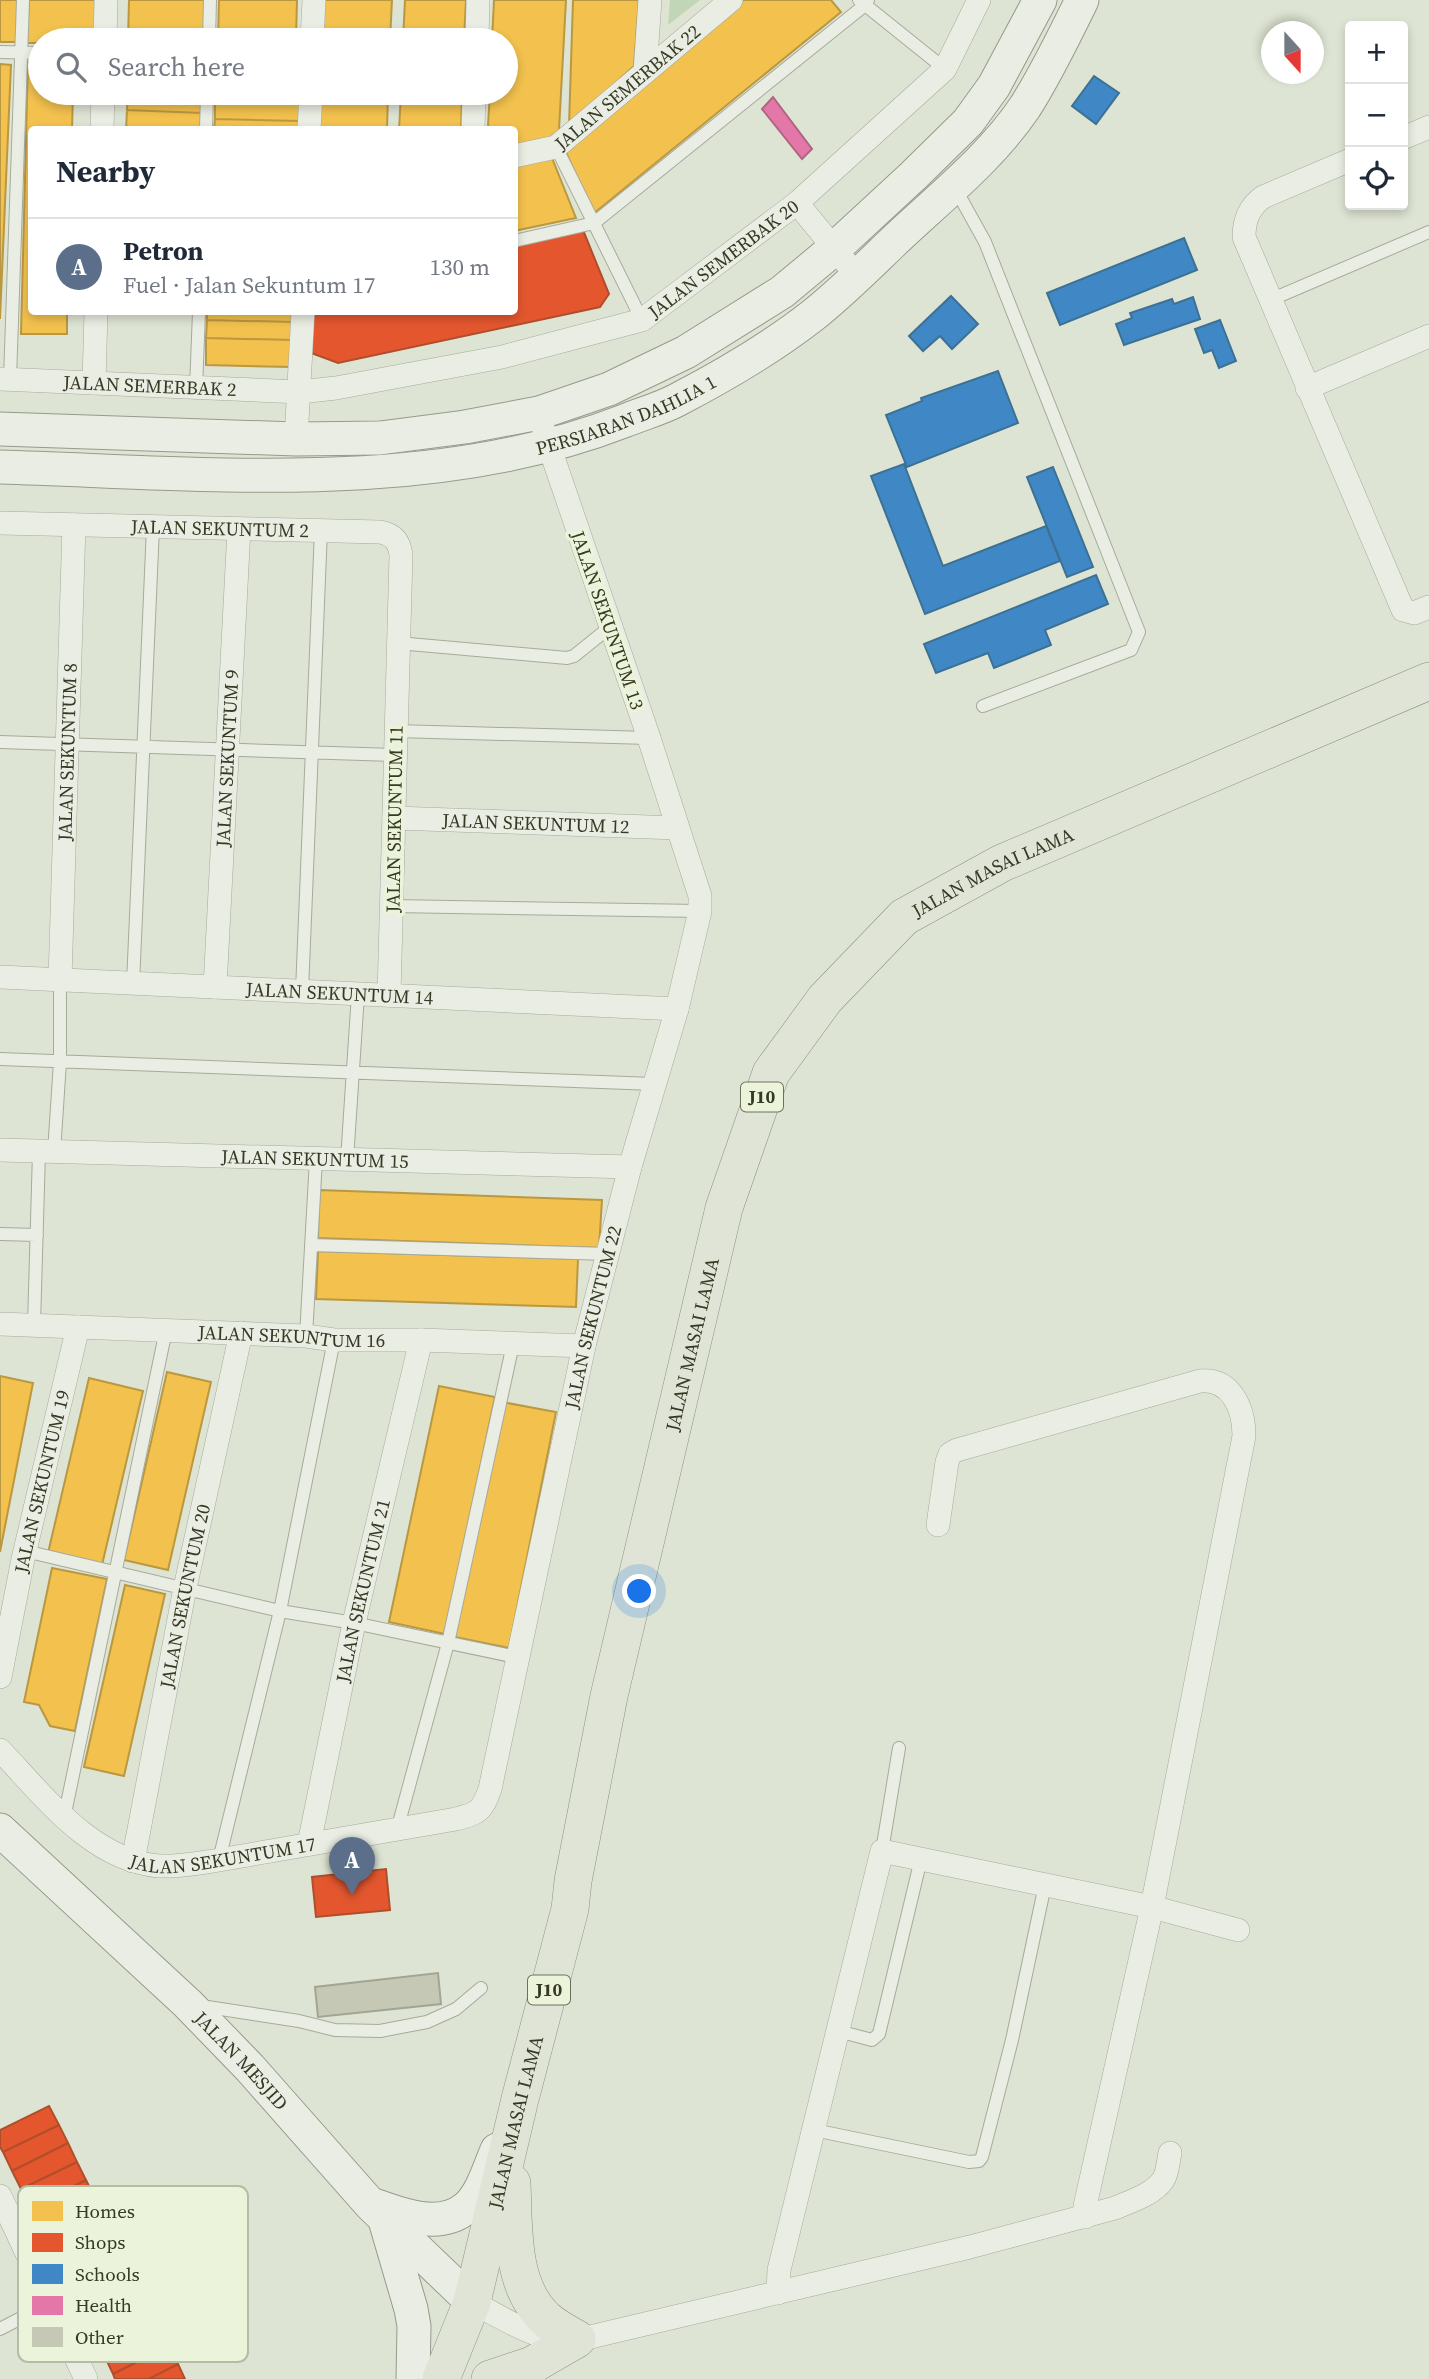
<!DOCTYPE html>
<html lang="en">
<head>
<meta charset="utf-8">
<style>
  :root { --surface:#fff; --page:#f2f2f3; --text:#1f2937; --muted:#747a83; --line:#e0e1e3; --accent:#717661 }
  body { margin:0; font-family:"Source Serif 4",serif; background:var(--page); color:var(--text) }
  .controls { position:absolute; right:21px; top:21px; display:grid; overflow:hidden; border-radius:7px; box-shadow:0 4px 10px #0003 }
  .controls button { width:63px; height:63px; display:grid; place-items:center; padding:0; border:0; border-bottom:2px solid var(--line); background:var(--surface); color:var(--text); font:35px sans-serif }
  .compass { position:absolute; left:1261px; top:21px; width:63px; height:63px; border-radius:50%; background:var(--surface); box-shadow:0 4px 10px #0003; rotate:159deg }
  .you { position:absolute; left:640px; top:1592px; width:24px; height:24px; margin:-18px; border:5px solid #fff; border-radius:50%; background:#1a73e8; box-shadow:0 0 0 10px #1a73e833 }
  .badge { display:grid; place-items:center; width:46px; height:46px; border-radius:50%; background:var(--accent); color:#fff; font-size:23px; font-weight:700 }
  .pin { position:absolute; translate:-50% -58px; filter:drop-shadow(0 2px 4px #0008) }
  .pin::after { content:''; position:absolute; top:37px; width:24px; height:21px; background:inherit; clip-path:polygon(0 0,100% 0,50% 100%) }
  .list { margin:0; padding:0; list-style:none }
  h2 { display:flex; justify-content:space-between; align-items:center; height:91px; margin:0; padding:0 28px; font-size:30px }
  h2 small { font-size:23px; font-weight:400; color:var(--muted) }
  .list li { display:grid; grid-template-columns:46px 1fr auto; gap:21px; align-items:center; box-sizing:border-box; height:98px; padding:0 28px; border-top:2px solid var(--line) }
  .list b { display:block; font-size:26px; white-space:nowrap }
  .list p { margin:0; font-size:23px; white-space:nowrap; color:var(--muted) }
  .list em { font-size:23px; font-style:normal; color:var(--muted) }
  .icon { flex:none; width:38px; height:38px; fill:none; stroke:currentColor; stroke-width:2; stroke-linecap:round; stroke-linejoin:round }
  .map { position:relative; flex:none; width:1429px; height:2379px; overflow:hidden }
  .search { position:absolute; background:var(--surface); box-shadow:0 4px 10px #0003; left:28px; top:28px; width:490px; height:77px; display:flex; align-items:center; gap:18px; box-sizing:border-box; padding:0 24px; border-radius:38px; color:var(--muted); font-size:26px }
  .panel { position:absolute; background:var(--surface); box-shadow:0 4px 10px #0003; left:28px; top:126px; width:490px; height:189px; border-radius:7px }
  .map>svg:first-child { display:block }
  .green { fill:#c1d6b7 }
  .homes { fill:#f2c14e; stroke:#ba9841; stroke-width:2 }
  .shops { fill:#e4572e; stroke:#b04e2b; stroke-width:2 }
  .schools { fill:#3f88c5; stroke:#3c7194; stroke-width:2 }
  .health { fill:#e377a8; stroke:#af6580; stroke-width:2 }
  .building { fill:#c4c8b4; stroke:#a2a592; stroke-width:2 }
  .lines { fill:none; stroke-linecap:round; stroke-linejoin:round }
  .lane-casing { stroke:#a6aa9b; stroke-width:14 }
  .street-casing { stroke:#a6aa9b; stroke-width:24 }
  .secondary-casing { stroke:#969a8b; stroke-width:35 }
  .primary-casing { stroke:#8d9082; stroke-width:38 }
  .lane { stroke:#eaede3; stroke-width:12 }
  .street { stroke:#eaede3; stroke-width:23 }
  .secondary { stroke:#eaede3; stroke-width:33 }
  .primary { stroke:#dfe4d6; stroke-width:37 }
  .labels { text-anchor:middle; stroke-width:7; stroke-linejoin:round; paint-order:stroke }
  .shield { fill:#ebf4da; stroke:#6c725a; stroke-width:2 }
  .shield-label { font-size:18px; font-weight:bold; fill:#363a23 }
  .street-label { font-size:19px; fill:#363a23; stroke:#ebf4da }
  .key { fill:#ebf4da; stroke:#b5bca3; stroke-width:2 }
  .key-label { font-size:19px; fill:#363a23 }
</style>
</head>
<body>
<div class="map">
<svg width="1429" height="2379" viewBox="0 0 1429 2379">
  <rect width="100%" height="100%" fill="#dee4d3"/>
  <path class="green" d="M670,0H700L668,25Z"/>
  <path class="homes" d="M0,0H19L18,42H0Z
    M29,0H96L95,40H40V43H27Z
    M129,0H208L207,40H128Z
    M219,0H297L296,40H218Z
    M320,0H392L390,40H318Z
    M405,0H466L464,40H403Z
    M494,0H566L559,130L552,139L514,145V130H492L488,125L490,93H506V40H492Z
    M573,0H639L634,66L569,126Z
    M742,0H831L841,12L593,214L565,150Z
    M28,62L40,63V93H73L72,130H32V312H67V334H21Z
    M0,64L11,65L0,319Z
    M128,93H203L202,113L127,110Z
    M215,93H301V103L215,100Z
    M316,93H388L387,130H314Z
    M401,93H462L461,130H399Z
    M215,101L301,103L300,121L215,119Z
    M127,110L202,113V130H126Z
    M215,119L300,121V130H214Z
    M552,158L576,218L514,231V166Z
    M207,312H293V322L207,320Z
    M207,320L293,322L292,340L206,338Z
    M206,338L292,340L291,367L206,365Z
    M319,1190L602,1200L599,1248L318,1238Z
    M318,1251L578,1259L576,1307L316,1299Z
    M167,1372L211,1382L168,1570L124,1560Z
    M0,1376L33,1383L0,1552Z
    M89,1378L143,1391L102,1565L48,1553Z
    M439,1386L495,1397L445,1634L389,1622Z
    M502,1402L556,1412L509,1648L455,1637Z
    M52,1568L107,1579L75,1731L50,1726L39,1705L24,1702Z
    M125,1585L165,1594L124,1776L84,1767Z"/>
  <path class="shops" d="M583,230L609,294L600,307L338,363L306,351L308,312H514V247Z
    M386,1869L390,1910L316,1917L312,1877Z
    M49,2106L59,2125L3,2152L0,2147V2130Z
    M59,2125L68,2143L12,2171L3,2152Z
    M68,2143L77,2162L21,2189L12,2171Z
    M77,2162L86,2180L30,2208L21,2189Z
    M86,2180L95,2198L39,2226L30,2208Z
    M160,2328L169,2346L113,2374L104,2355Z
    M169,2346L178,2364L149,2379H115L113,2374Z
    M178,2364L185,2379H149Z"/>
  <path class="schools" d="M1094,76L1119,93L1096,124L1072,106Z
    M1184,238L1197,270L1060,325L1047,293Z
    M951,296L978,324L952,349L940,336L923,351L909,336Z
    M1193,297L1200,319L1124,345L1116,324L1132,318L1130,313L1172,299L1174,304Z
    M1220,320L1236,361L1219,368L1212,350L1204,353L1195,329Z
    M998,371L1018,423L907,467L886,415L922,401L921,398Z
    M904,464L943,566L1046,526L1060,561L925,614L871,476Z
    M1053,467L1093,567L1067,577L1027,477Z
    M1096,575L1108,604L1045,630L1051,645L994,668L988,653L936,673L924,644Z"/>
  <path class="health" d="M773,97L812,149L802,159L762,109Z"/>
  <path class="building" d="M438,1973L441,2004L318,2017L315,1987Z"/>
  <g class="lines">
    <g class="lane-casing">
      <path id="lane" d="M859,0L945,69
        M209,40L210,0
        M0,52L40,53
        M206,130L207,93
        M556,147L642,320
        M955,188L985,242L1139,632L1131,650L983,706
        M514,241L594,223L865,5L868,0
        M1270,300L1429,232
        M10,379L23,0
        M196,388L199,312
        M398,643L567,658L574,656L610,627
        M396,731L649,738
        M0,742L394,755
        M392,906L700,911
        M133,984L153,527
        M302,991L321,530
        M0,1059L654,1084
        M54,1152L60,1062V980
        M347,1160L358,994
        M0,1234L37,1235
        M311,1245L608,1254
        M34,1325L39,1152
        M306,1336L316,1159
        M25,1551L280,1611L354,1623L516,1657
        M64,1818L166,1330
        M397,1830L448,1643L513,1344
        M882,1851L899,1748
        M219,1860L280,1611L334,1340
        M201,2006L299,2021L335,2030L380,2031L427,2022L456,2009L481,1988
        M838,2031L872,2040L879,2034L921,1859
        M814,2130L969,2162L979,2161L982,2157L1012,2040L1045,1885
        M0,2329L50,2303"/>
    </g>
    <g class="street-casing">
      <g id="street">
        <path d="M105,40L106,0"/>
        <path d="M312,40L314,0"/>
        <path d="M477,40L478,0"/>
        <path d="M645,72L650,0"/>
        <path d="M102,130L103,93"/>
        <path d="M309,130L311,93"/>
        <path d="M473,130L474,93"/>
        <path d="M1403,138L1429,127"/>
        <path id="s1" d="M514,156L556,147L731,0"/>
        <path d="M1350,160L1263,197C1249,207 1244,220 1244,237L1403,610L1414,613L1429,607"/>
        <path d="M797,203L857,276"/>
        <path id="s2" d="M0,379L300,392L336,388L502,357L642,320L797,203L945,69L979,0"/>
        <path d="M94,383L96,312"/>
        <path d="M1307,388L1429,336"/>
        <path d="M296,439L303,312"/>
        <path id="s3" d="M0,523L380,532C394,535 399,541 401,555L389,995"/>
        <path id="s4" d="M394,818L678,828"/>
        <path id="s5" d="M0,977L677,1009"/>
        <path id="s6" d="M60,980L74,525"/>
        <path id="s7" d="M215,987L239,529"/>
        <path id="s8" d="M0,1150L630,1167"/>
        <path id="s9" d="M0,1324L306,1336L334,1340H421L584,1346"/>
        <path d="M938,1525L947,1462L950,1454L957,1450L1200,1381C1231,1378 1244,1408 1244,1436L1152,1907L1085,2206V2217"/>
        <path id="s10" d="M0,1677L23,1559L78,1327"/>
        <path id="s11" d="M0,1750C44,1796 91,1860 159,1866C179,1867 199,1863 219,1860L456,1819C479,1813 482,1811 490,1789L584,1346L630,1167L677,1009L700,911V896L649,738L544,431"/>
        <path id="s12" d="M309,1844L354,1623L421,1340"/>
        <path id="s13" d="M133,1861L185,1588L241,1333"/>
        <path d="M0,2196L86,2379"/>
        <path d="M778,2293L779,2270L882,1851L1152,1907L1238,1930"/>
        <path d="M472,2302C511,2322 539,2345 586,2338L970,2247L1115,2208C1129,2202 1154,2194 1163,2180C1168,2173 1168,2161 1170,2153"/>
      </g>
    </g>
    <g class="secondary-casing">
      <g id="secondary">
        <path d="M0,429L296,439L380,438L465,427L539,413L609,389L686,352L782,292L835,248L913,176L968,122L994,86L1040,0"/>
        <path id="s14" d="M0,467C204,473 429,497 624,421C641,414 660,409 677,400C723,376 771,348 812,316C840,294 866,268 892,243C937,200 990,159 1025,107C1046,74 1065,35 1082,0"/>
        <path id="s15" d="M0,1830L188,2004L250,2068L371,2205L472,2302"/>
        <path d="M377,2206C405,2216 440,2229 466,2208C482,2195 489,2168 497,2150"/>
        <path d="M385,2220L411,2309L414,2326L413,2379"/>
      </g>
    </g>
    <g class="primary-casing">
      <g id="primary">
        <path id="s16" d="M441,2379L472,2302L520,2099L570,1909L573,1881L609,1696L724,1208L771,1073L825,999L904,917L1002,863L1429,681"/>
        <path d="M490,2379L532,2365L577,2339C567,2333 554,2327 545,2318C510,2285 514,2227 512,2183"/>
      </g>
    </g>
    <use href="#lane" class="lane"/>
    <use href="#street" class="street"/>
    <use href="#secondary" class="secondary"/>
    <use href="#primary" class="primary"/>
  </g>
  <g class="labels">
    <g class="shield">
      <rect x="741" y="1082.5" width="42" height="29" rx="5"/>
      <rect x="528" y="1975.5" width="42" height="29" rx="5"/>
    </g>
    <g class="shield-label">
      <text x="762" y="1103">J10</text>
      <text x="549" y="1996">J10</text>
    </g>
    <g class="street-label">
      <text dy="7" stroke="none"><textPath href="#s1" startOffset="136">JALAN SEMERBAK 22</textPath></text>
      <text dy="7" stroke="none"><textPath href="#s2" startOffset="752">JALAN SEMERBAK 20</textPath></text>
      <text dy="7" stroke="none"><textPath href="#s2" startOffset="150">JALAN SEMERBAK 2</textPath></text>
      <text dy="7" stroke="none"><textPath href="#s14" startOffset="634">PERSIARAN DAHLIA 1</textPath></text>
      <text dy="7" stroke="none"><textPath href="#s3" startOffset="220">JALAN SEKUNTUM 2</textPath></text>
      <text transform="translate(608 620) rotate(71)" y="7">JALAN SEKUNTUM 13</text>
      <text dy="7" stroke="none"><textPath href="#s6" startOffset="228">JALAN SEKUNTUM 8</textPath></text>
      <text dy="7" stroke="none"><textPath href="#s7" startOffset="229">JALAN SEKUNTUM 9</textPath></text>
      <text transform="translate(394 819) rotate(-89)" y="7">JALAN SEKUNTUM 11</text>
      <text dy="7" stroke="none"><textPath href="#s4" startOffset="142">JALAN SEKUNTUM 12</textPath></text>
      <text dy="7" stroke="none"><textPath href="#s16" startOffset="1654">JALAN MASAI LAMA</textPath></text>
      <text dy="7" stroke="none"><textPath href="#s5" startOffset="340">JALAN SEKUNTUM 14</textPath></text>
      <text dy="7" stroke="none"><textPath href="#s8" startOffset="315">JALAN SEKUNTUM 15</textPath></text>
      <text dy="7" stroke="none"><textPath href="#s11" startOffset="1034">JALAN SEKUNTUM 22</textPath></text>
      <text dy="7" stroke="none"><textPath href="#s9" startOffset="292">JALAN SEKUNTUM 16</textPath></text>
      <text dy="7" stroke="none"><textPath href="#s16" startOffset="1066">JALAN MASAI LAMA</textPath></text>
      <text dy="7" stroke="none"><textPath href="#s10" startOffset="200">JALAN SEKUNTUM 19</textPath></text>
      <text dy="7" stroke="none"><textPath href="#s12" startOffset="259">JALAN SEKUNTUM 21</textPath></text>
      <text dy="7" stroke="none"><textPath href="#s13" startOffset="270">JALAN SEKUNTUM 20</textPath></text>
      <text dy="7" stroke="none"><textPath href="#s11" startOffset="266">JALAN SEKUNTUM 17</textPath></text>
      <text dy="7" stroke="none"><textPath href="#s15" startOffset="334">JALAN MESJID</textPath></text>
      <text dy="7" stroke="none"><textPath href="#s16" startOffset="268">JALAN MASAI LAMA</textPath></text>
    </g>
  </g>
  <rect x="18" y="2186" width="230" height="176" rx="10" class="key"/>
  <rect x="32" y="2201" width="31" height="20" fill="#f2c14e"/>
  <rect x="32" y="2233" width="31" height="19" fill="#e4572e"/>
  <rect x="32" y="2264" width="31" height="20" fill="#3f88c5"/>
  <rect x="32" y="2296" width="31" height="19" fill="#e377a8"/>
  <rect x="32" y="2327" width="31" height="20" fill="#c4c8b4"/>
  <g class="key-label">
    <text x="75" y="2218">Homes</text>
    <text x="75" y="2249">Shops</text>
    <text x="75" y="2281">Schools</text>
    <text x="75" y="2312">Health</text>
    <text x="75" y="2344">Other</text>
  </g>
</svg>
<div class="controls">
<button>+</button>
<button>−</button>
<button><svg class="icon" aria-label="locate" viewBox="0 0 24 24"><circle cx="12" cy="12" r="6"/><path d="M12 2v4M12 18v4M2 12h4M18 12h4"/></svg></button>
</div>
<svg class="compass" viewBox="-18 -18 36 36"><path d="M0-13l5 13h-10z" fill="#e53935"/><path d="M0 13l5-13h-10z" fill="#747a83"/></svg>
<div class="you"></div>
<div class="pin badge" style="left:352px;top:1895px;background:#5c6f8a">A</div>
<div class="search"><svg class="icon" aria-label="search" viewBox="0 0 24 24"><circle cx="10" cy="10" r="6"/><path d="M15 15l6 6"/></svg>Search here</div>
<section class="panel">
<h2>Nearby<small></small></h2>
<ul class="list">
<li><span class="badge" style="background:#5c6f8a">A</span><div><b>Petron</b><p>Fuel · Jalan Sekuntum 17</p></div><em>130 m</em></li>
</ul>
</section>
</div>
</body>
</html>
